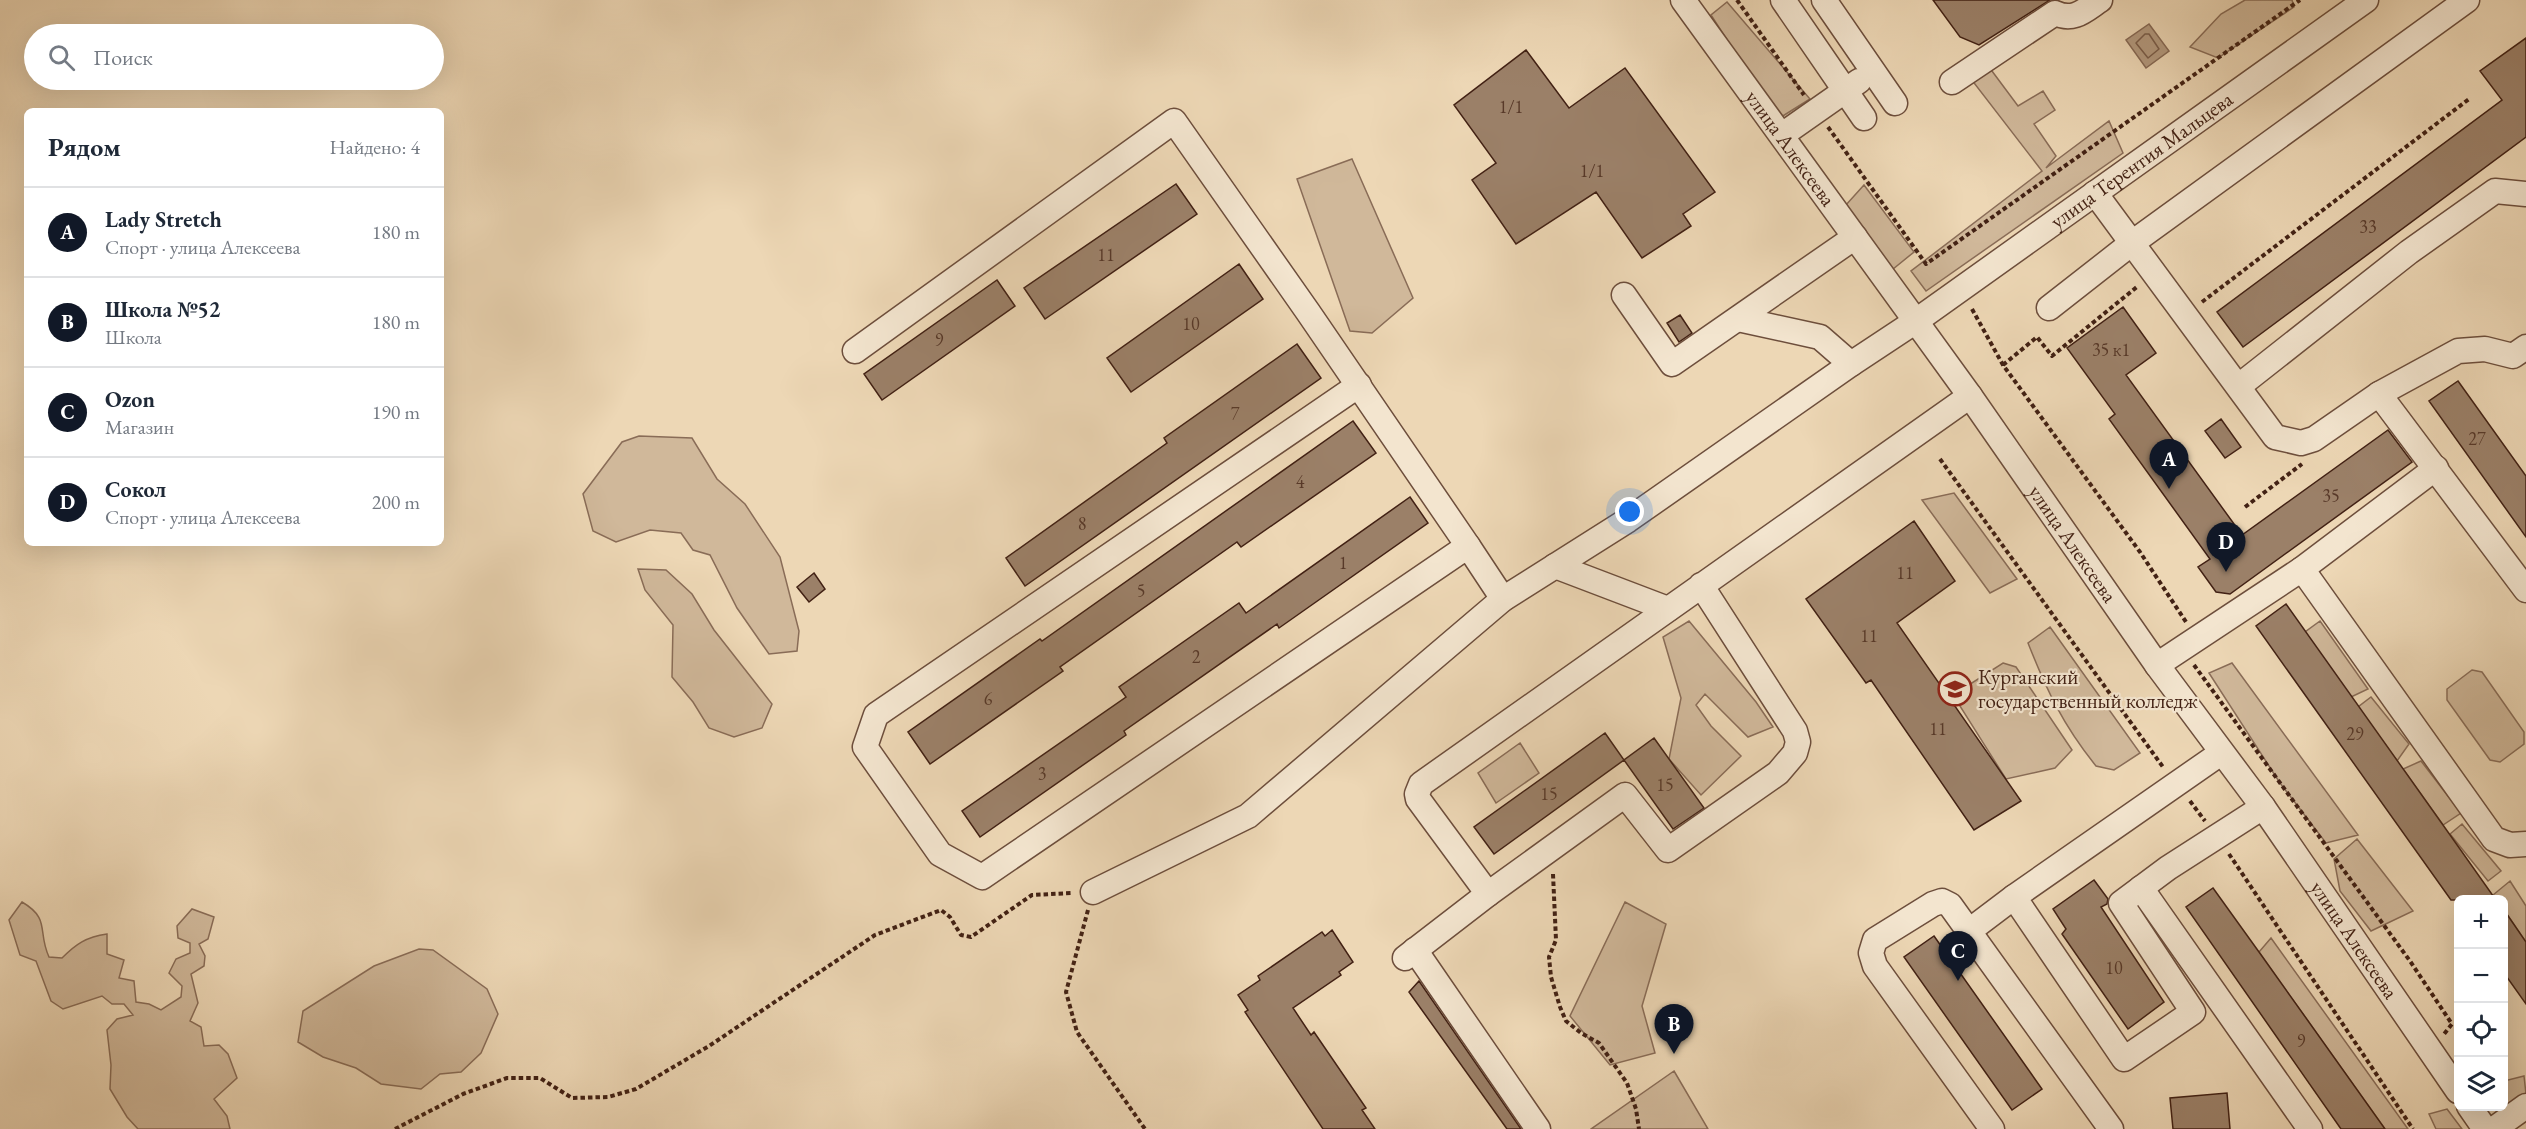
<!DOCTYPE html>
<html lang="ru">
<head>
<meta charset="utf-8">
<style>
  :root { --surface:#fff; --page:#f2f2f3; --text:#1f2937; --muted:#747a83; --line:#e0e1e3; --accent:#111827 }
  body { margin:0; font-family:"EB Garamond",serif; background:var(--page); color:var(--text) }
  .controls { position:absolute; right:18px; bottom:18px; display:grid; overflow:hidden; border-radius:9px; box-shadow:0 6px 24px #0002 }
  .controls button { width:54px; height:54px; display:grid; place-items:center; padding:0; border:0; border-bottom:2px solid var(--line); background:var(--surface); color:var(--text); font:30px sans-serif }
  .you { position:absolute; left:1630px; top:512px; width:21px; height:21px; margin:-15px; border:4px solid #fff; border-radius:50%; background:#1a73e8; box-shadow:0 0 0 9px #1a73e833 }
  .badge { display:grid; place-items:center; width:39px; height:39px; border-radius:50%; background:var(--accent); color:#fff; font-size:20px; font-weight:700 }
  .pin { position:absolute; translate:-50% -50px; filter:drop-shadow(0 2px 3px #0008) }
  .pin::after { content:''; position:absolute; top:32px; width:21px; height:18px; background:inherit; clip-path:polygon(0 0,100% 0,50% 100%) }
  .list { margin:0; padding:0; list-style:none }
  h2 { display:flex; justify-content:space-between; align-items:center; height:78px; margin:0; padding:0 24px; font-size:26px }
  h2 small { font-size:20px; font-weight:400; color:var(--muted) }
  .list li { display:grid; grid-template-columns:39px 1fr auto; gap:18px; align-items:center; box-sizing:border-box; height:90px; padding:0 24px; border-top:2px solid var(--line) }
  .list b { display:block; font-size:22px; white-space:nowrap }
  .list p { margin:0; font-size:20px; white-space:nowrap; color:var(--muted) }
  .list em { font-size:20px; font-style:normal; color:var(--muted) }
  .icon { flex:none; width:33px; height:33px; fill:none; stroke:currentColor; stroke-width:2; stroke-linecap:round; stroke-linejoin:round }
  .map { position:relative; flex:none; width:2526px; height:1129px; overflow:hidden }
  .search { position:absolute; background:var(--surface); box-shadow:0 6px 24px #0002; left:24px; top:24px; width:420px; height:66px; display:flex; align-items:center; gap:15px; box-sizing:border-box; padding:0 21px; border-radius:33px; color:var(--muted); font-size:22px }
  .panel { position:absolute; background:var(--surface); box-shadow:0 6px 24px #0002; left:24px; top:108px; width:420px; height:438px; border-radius:9px }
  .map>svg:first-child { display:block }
  .green { fill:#d0b89a; stroke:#896c57; stroke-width:1.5 }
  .water { fill:#b3997e; stroke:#866954; stroke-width:1.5 }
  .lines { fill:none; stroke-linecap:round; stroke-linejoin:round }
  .shore { stroke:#7a5d49; stroke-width:1.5 }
  .building { fill:#9b8068; stroke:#422114; stroke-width:1.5 }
  .minor-casing { stroke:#6d4e3c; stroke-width:27 }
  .path { stroke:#422114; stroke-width:4; stroke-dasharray:4.5 3; stroke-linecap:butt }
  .minor { stroke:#f3e5cf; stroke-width:24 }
  .labels { text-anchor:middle; stroke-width:4.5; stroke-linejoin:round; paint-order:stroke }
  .number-label { font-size:18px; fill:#583929 }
  .street-label { font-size:21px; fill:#422114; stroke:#f3e5cf }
  .poi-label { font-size:21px; fill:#422114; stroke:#f3e5cf; text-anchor:start }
</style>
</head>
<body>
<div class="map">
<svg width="2526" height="1129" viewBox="0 0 2526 1129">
  <rect width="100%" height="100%" fill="#edd7b5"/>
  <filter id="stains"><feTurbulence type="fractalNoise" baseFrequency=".00333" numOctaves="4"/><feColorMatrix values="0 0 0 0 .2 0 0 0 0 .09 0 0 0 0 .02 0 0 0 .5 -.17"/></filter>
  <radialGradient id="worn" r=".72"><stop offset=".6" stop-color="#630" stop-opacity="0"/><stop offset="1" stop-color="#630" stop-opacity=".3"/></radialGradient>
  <path class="green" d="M2245,0H2292L2294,7L2218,58L2190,47L2221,14Z
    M1727,2L1810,99L1778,119L1711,15Z
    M1989,67L2018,106L2043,91L2055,110L2034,124L2056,156L2046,168L2109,121L2123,153L1926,291L1911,271L2042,171L1971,79Z
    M1352,159L1413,298L1372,333L1350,331L1297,179Z
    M1864,185L1914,252L1887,274L1845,206Z
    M639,436L692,438L717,479L745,504L780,557L799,631L797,651L769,654L737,608L710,555L693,550L681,533L650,530L616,542L593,531L583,494L622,442Z
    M1954,493L2017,579L1990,593L1922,500Z
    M638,569L666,570L692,594L714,630L772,704L762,728L734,737L709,728L693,702L672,677L673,625L645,590Z
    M1689,621L1756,702L1773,727L1748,737L1705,694L1696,705L1711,726L1741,756L1701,795L1669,759L1681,698L1663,637Z
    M2320,621L2368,689L2351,697L2305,632Z
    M2050,627L2140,753L2114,770L2096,766C2063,725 2047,691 2028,643Z
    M2003,663L2016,667L2072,750L2055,768L2006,779L1953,695Z
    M2232,663L2358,835L2326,843L2280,783L2209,673Z
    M2472,670L2482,672L2524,732V744L2500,762L2490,760L2447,700V689Z
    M2371,697L2409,744L2397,761L2358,707Z
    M1520,743L1539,773L1496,803L1478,773Z
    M2421,761L2461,813L2443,825L2403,769Z
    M2462,824L2501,871L2488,881L2450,834Z
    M2357,839L2413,911L2371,931L2340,891L2334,859Z
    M2510,881L2526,906V942L2504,910V900L2496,899L2493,895Z
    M22,902C51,919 37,931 49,957L62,958C76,944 86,937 107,934V954L124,960L119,978L134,981L136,1002L149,1004L161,1010L181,997L182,986L169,973L176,959L190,953V943L178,938L177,926L192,909L214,917L208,939L199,944L205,956L204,966L191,974L198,1003L190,1021L201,1027L204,1046L219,1045L228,1054L237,1078L214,1099L227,1116L230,1129H138L127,1117L110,1089L111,1065L107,1030L117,1019L133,1015L124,1004H112L102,996L63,1009L51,1001L36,961L20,955L9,920Z
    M1625,902L1666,924L1642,1006L1655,1053L1610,1065L1570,1016Z
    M2271,938L2408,1129H2385L2259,952Z
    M419,949L433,950L487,989L498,1014L481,1053L461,1072L440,1074L421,1089L381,1084L356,1068L323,1057L298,1042L303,1011L374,966Z
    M1674,1071L1708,1129H1591Z
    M2524,1076L2526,1094L2498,1116L2497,1107L2504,1106V1081Z
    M2447,1109L2462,1129H2436L2429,1114Z"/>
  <path class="water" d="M2149,24L2169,51L2146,68L2126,40Z"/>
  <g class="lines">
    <path class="shore" d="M2145,34H2149L2159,49L2148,58L2136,43Z"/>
  </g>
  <path class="building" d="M1933,0H2050L1979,45L1960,37Z
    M2526,38V137L2243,347L2217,312L2502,100L2480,71Z
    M1526,50L1569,108L1625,68L1715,192L1683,214L1691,226L1642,258L1596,192L1516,244L1472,180L1496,163L1454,105Z
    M1176,184L1197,214L1045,319L1024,288Z
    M1239,264L1263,299L1131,392L1107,358Z
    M997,280L1015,306L882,400L864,374Z
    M2123,307L2156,353L2126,375L2242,535L2388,430L2412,462L2230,594L2216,592L2198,567L2210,559L2109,419L2115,414L2067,348Z
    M1680,315L1692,333L1679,342L1667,323Z
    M1297,344L1321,378L1025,586L1006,558L1167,443L1164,438Z
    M2458,381L2526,476V537L2429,401Z
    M2221,419L2241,447L2225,458L2205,431Z
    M1353,421L1376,453L1241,547L1237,542L1060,667L1063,671L930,764L908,732L1040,639L1042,641Z
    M1410,497L1428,523L1279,628L1277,624L1124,731L1126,735L980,837L962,811L1126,697L1119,687L1239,603L1246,613Z
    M1914,521L1955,581L1897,623L2021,801L1974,830L1871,680L1866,683L1806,599Z
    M814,573L825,589L809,602L797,587Z
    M2286,604L2443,825L2496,900H2451L2256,626Z
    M1605,733L1624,760L1494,854L1474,827Z
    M1654,738L1704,808L1673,829L1624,760Z
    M2094,880L2108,899L2107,904L2101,907L2164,1002L2128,1029L2062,934L2066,929L2053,909Z
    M2213,888L2259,952L2385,1129H2341L2186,907Z
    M2504,910L2526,942V1004L2504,973Z
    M1332,930L1353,962L1339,972L1341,975L1293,1008L1311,1035L1314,1032L1366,1108L1362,1110L1375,1129H1323L1245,1012L1248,1010L1238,995L1260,980L1258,976L1322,932L1325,936Z
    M1934,936L2042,1089L2012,1110L1904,957Z
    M1419,981L1521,1129H1507L1409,992Z
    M2227,1093L2230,1129H2173L2170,1098Z"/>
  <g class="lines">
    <g class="minor-casing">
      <g id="minor">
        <path id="s1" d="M1683,0L1970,396L2157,665L2263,807L2458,1091"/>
        <path d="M1783,0L1864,118"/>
        <path d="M1824,0L1895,103"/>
        <path d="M1952,82L2055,13C2074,22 2085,10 2100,0"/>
        <path d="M1782,135L1859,81"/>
        <path d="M2095,193L2275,437L2301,443L2314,439L2379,394"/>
        <path d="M1624,295L1672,364L1855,237"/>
        <path d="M2049,308L2132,243L2467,0"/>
        <path id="s2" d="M1738,319L1820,337L1851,364L1916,321L2366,0"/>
        <path d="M2526,347L2513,356L2485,349L2458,351L2379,394L2526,590"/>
        <path d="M855,351L1174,121L1308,312L1468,546"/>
        <path d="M1359,385L876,715L865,747L940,854L982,877L1468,546L1503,599"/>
        <path d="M2239,386L2409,252L2495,191L2526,194"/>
        <path d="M1555,566L1668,609"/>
        <path d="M2302,569L2494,839L2510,845L2526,844"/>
        <path d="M1701,585L1795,731L1798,742L1795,753L1778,773L1668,850L1625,795L1488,894L1418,799L1417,794L1421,784L1970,396"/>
        <path d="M2157,665L2302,569L2436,468"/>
        <path d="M2221,753L2014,897L2124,1059L2193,1012L2121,903L2168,868L2263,807"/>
        <path d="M2141,888L2310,1129"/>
        <path d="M1093,892L1248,816L1503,599L1628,520L1851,364"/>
        <path d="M1969,931L2014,897"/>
        <path d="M1415,950L1538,1129"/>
        <path d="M1405,958L1488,894"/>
        <path d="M2469,1106L2485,1129"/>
        <path d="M1992,1129L1875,966L1871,953L1875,940L1933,904L1942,901L1950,905L2111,1129"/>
        <path d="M2494,1129L2526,1106"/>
      </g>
    </g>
    <path class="path" d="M1737,0L1804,95
      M1828,127L1926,264L2300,0
      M2202,302L2469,99
      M1972,309L2003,365L2140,552L2186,622
      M2003,365L2037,337L2052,356L2138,286
      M1940,459L2163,767
      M2245,507L2302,464
      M2194,665L2410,961L2452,1024L2444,1034
      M2190,801L2205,821
      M2229,854L2413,1129
      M1553,874L1556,940L1549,957L1551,977L1560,1007L1566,1021L1581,1033L1599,1043L1627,1083L1636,1109L1639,1129
      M1088,910L1066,992L1077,1032L1145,1129
      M395,1129L463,1094L507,1078H540L572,1098L608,1097L636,1089L709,1046L875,935L941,910L950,917L961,935L971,937L1032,895L1073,893"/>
    <use href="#minor" class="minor"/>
  </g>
  <defs>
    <g id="university-ring" transform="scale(1.725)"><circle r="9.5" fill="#f3e5cf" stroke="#8f2418" stroke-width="1.5"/><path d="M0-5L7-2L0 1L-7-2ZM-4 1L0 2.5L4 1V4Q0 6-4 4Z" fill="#8f2418"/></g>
  </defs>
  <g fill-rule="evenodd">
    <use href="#university-ring" x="1955" y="689"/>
  </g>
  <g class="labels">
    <g class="number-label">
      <text x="1511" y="113">1/1</text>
      <text x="1592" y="177">1/1</text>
      <text x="2368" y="233">33</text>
      <text x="1106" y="261">11</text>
      <text x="1191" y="330">10</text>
      <text x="939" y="346">9</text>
      <text x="2111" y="356">35 к1</text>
      <text x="1235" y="420">7</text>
      <text x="2477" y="445">27</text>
      <text x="1300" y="488">4</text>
      <text x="2331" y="502">35</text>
      <text x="1082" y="530">8</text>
      <text x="1343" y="569">1</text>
      <text x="1905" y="579">11</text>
      <text x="1141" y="597">5</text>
      <text x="1869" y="642">11</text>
      <text x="1196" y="663">2</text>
      <text x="988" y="705">6</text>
      <text x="1938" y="735">11</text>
      <text x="2355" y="740">29</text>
      <text x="1042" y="780">3</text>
      <text x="1665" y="791">15</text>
      <text x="1549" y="800">15</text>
      <text x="2114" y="974">10</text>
      <text x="2301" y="1047">9</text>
    </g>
    <g class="street-label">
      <text dy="7" stroke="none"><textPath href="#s1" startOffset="183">улица Алексеева</textPath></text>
      <text dy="7" stroke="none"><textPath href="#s2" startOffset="480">улица Терентия Мальцева</textPath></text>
      <text dy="7" stroke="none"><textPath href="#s1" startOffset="669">улица Алексеева</textPath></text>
      <text dy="7" stroke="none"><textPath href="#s1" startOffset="1155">улица Алексеева</textPath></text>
    </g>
    <g class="poi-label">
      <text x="1978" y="684">Курганский<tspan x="1978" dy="24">государственный колледж</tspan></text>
    </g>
  </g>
  <rect width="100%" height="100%" filter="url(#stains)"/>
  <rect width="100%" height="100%" fill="url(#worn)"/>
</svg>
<div class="controls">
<button>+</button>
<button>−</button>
<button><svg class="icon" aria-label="locate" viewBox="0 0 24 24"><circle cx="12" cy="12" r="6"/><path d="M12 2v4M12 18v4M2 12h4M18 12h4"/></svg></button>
<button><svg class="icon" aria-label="layers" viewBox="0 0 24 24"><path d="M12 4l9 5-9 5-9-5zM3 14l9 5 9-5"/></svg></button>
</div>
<div class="you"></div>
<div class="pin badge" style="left:2169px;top:489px">A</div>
<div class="pin badge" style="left:1674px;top:1054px">B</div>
<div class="pin badge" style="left:1958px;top:981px">C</div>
<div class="pin badge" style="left:2226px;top:572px">D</div>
<div class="search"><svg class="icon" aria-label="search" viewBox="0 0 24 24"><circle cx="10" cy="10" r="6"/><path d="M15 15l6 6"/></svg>Поиск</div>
<section class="panel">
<h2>Рядом<small>Найдено: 4</small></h2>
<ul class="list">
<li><span class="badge">A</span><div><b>Lady Stretch</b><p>Спорт · улица Алексеева</p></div><em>180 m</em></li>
<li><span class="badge">B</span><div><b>Школа №52</b><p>Школа</p></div><em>180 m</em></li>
<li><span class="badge">C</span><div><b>Ozon</b><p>Магазин</p></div><em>190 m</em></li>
<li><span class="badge">D</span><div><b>Сокол</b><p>Спорт · улица Алексеева</p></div><em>200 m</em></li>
</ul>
</section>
</div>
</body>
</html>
